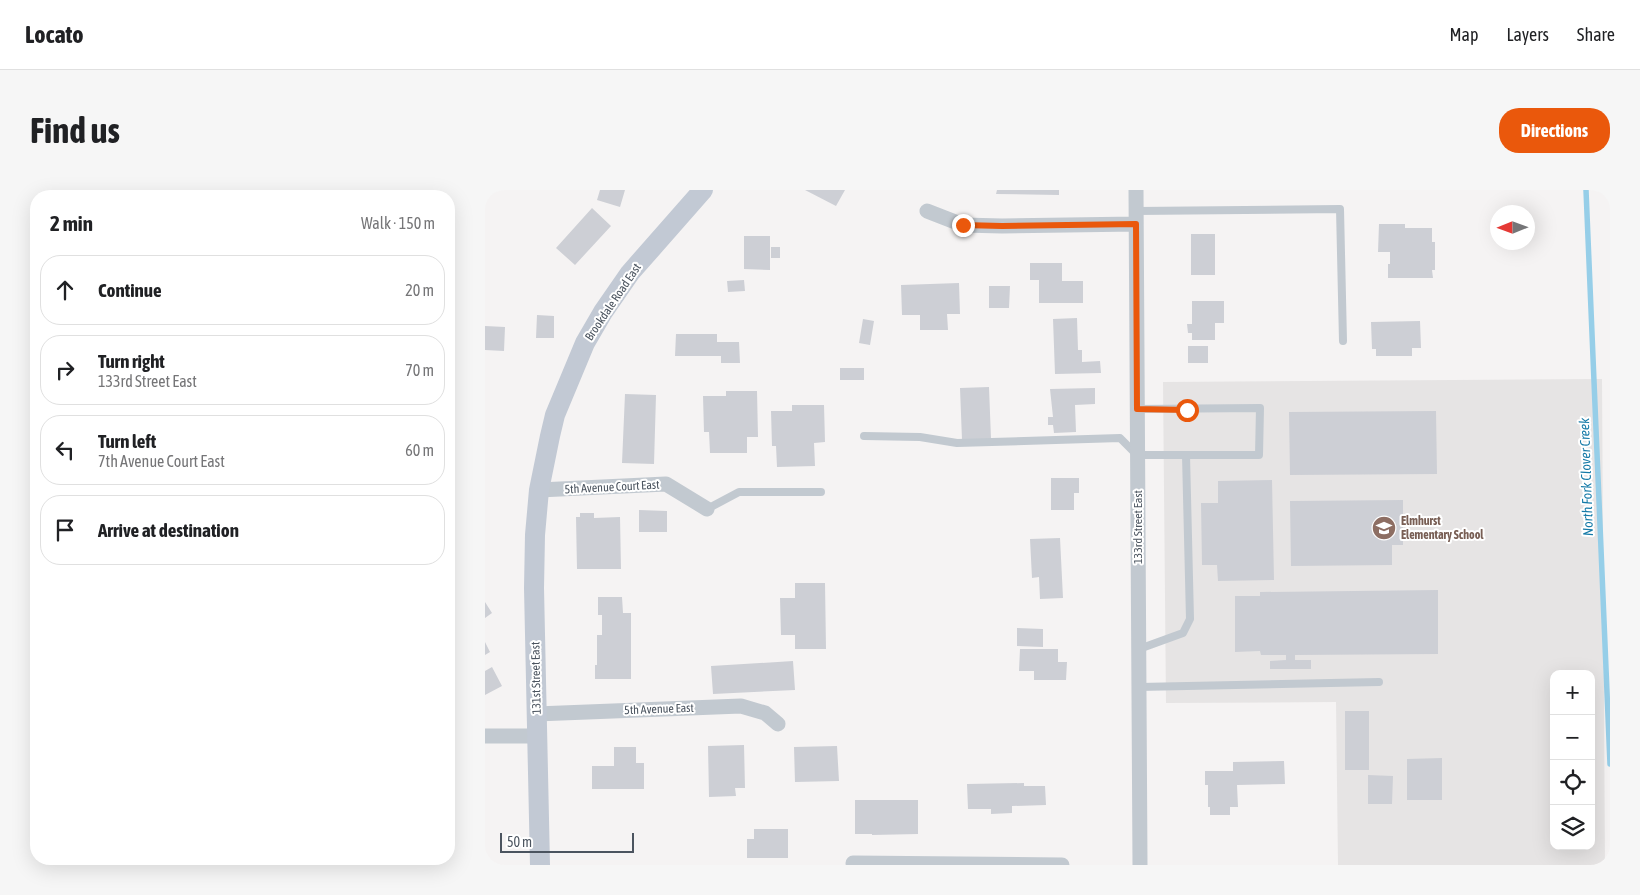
<!DOCTYPE html>
<html lang="en">
<head>
<meta charset="utf-8">
<style>
  :root { --surface:#fff; --page:#f6f6f6; --text:#202124; --muted:#757577; --line:#e0e0e0; --accent:#ea580c }
  body { margin:0; font-family:"Asap Condensed",sans-serif; background:var(--page); color:var(--text) }
  .controls { position:absolute; right:15px; bottom:15px; display:grid; overflow:hidden; border-radius:10px; box-shadow:0 5px 20px #0002 }
  .controls button { width:45px; height:45px; display:grid; place-items:center; padding:0; border:0; border-bottom:1px solid var(--line); background:var(--surface); color:var(--text); font:25px sans-serif }
  .compass { position:absolute; left:1005px; top:15px; width:45px; height:45px; border-radius:50%; background:var(--surface); box-shadow:0 5px 20px #0002; rotate:269deg }
  .scale { position:absolute; left:15px; bottom:12px; width:134px; box-sizing:border-box; padding-left:5px; border:2px solid #4b545f; border-top:0; font-size:14px; line-height:18px; white-space:nowrap; color:#4b545f; -webkit-text-stroke:4px #fff; paint-order:stroke }
  .stop { position:absolute; width:15px; height:15px; margin:-11px; border:4px solid #ea580c; border-radius:50%; background:#fff }
  .stop.end { background:#ea580c; border-color:#fff; box-shadow:0 1px 5px #0008 }
  .list { margin:0; padding:0; list-style:none }
  h2 { display:flex; justify-content:space-between; align-items:center; height:65px; margin:0; padding:0 20px; font-size:21px }
  h2 small { font-size:16px; font-weight:400; color:var(--muted) }
  .list li { display:grid; grid-template-columns:32px 1fr auto; gap:15px; align-items:center; box-sizing:border-box; height:70px; margin:0 10px 10px; padding:0 10px; border:1px solid var(--line); border-radius:20px }
  .list b { display:block; font-size:19px; white-space:nowrap }
  .list p { margin:0; font-size:16px; white-space:nowrap; color:var(--muted) }
  .list em { font-size:16px; font-style:normal; color:var(--muted) }
  .icon { flex:none; width:28px; height:28px; fill:none; stroke:currentColor; stroke-width:2; stroke-linecap:round; stroke-linejoin:round }
  .map { position:relative; flex:none; width:1125px; height:675px; overflow:hidden; border-radius:20px }
  header { display:flex; align-items:center; gap:30px; box-sizing:border-box; height:70px; padding:0 25px; background:var(--surface); border-bottom:1px solid var(--line) }
  header strong { font-size:24px }
  nav { display:flex; gap:28px; margin-inline-start:auto; font-size:18px }
  .intro { display:flex; align-items:center; justify-content:space-between; box-sizing:border-box; height:120px; padding:0 30px }
  h1 { margin:0; font-size:35px }
  .button { padding:12px 22px; border-radius:20px; background:var(--accent); color:#fff; font-size:18px; font-weight:700 }
  main { display:flex; gap:30px; padding:0 30px }
  aside { flex:1; background:var(--surface); border-radius:20px; box-shadow:0 5px 20px #0002 }
  .map>svg:first-child { display:block }
  .education { fill:#e6e4e4; fill-rule:evenodd }
  .lines { fill:none; stroke-linecap:round; stroke-linejoin:round }
  .stream { stroke:#96cee8; stroke-width:5.5 }
  .building { fill:#cdcfd5 }
  .lane { stroke:#c2c9d0; stroke-width:8 }
  .street { stroke:#c2c9d0; stroke-width:15 }
  .secondary { stroke:#c2c9d4; stroke-width:20 }
  .route { stroke:#ea580c; stroke-width:6 }
  .labels { text-anchor:middle; stroke-width:4; stroke-linejoin:round; paint-order:stroke }
  .street-label { font-size:12px; fill:#4b545f; stroke:#fff }
  .education-label { font-size:12px; font-weight:bold; fill:#785e54; stroke:#fff; text-anchor:start }
  .water-label { font-size:14px; font-style:italic; fill:#167aa7; stroke:#fff }
</style>
</head>
<body>
<header>
<strong>Locato</strong>
<nav><a>Map</a><a>Layers</a><a>Share</a></nav>
</header>
<div class="intro"><h1>Find us</h1><a class="button">Directions</a></div>
<main>
<aside>
<h2>2 min<small>Walk · 150 m</small></h2>
<ul class="list">
<li><svg class="icon" aria-label="ahead" viewBox="0 0 24 24"><path d="M12 20V5M6 11l6-6 6 6"/></svg><div><b>Continue</b></div><em>20 m</em></li>
<li><svg class="icon" aria-label="right" viewBox="0 0 24 24"><path d="M7 20v-9h11M14 6l5 5-5 5"/></svg><div><b>Turn right</b><p>133rd Street East</p></div><em>70 m</em></li>
<li><svg class="icon" aria-label="left" viewBox="0 0 24 24"><path d="M17 20v-9H6M10 6l-5 5 5 5"/></svg><div><b>Turn left</b><p>7th Avenue Court East</p></div><em>60 m</em></li>
<li><svg class="icon" aria-label="arrive" viewBox="0 0 24 24"><path d="M6 21V4h12l-3 4 3 4H6"/></svg><div><b>Arrive at destination</b></div></li>
</ul>
</aside>
<div class="map">
<svg width="1125" height="675" viewBox="0 0 1125 675">
  <rect width="100%" height="100%" fill="#f5f3f3"/>
  <path class="education" d="M1117,189L1120,675H853L851,512L681,513L678,192ZM1069,484H1106V656H1069Z"/>
  <g class="lines">
    <path class="stream" d="M1101,0L1125,574"/>
  </g>
  <path class="building" d="M115,0H140L135,17L112,10Z
    M320,0H360L351,16Z
    M512,0H574V5L511,4Z
    M107,18L126,36L90,75L71,58Z
    M894,34H920V38H947V52H950V80H947L948,88H903V74H905V62H893Z
    M706,44H730V85H706Z
    M259,46H285V80L259,79Z
    M286,57H295V68H286Z
    M545,73H577V91H598V113H554V90H545Z
    M259,90L260,101L243,102L242,91Z
    M474,93L475,124H462L463,140H435V125H417L416,95Z
    M504,96H525L524,118H504Z
    M707,111H739V133H730V150H707V143H703L702,134H707Z
    M52,125L69,126V148H51Z
    M592,128L593,160H597V172L615,171L616,183L570,184L568,129Z
    M378,129L389,131L385,155L374,153Z
    M935,131L936,158H927V166H891V159H887L886,132Z
    M0,136L20,137L19,161L0,160Z
    M191,144H232V152H254L255,173H236V166H190Z
    M703,156H723V173H703Z
    M355,178H379V190H355Z
    M504,197L506,249L477,250L475,198Z
    M610,198V214L590,215L591,242L569,243L568,235H563V227H568L565,199Z
    M241,201H272L273,247H262V263H225L224,242H219L218,206H241Z
    M140,204L171,205L169,274L137,273Z
    M307,215H339L340,252L329,253L330,276L292,277L291,256H287L286,221H307Z
    M951,221L952,284L805,285L804,222Z
    M566,288H594V303H589V320H566Z
    M787,290L789,390L733,391L732,375H717L716,313H733V291Z
    M918,310V355H907V375L806,376L805,311Z
    M154,320L182,321V342H154Z
    M95,323H109V328L135,327L136,379H92L91,327H95Z
    M575,348L578,408L555,409L554,387L547,388L545,349Z
    M310,393H340L341,459H310V445H296L295,408H310Z
    M953,400V464L810,465V470H826V479H785V471L801,470V465H776L775,461L750,462V406H775V402Z
    M113,407H137L138,423H146V489H110V475H112V445H117V425H113Z
    M0,412L7,423L0,428Z
    M532,438L558,439V457L532,456Z
    M0,452L5,462L0,465Z
    M535,459H573V472H582L581,490H549V481H534Z
    M308,471L310,500L228,504L226,476Z
    M7,477L17,496L0,505V481Z
    M860,521H884V580H860Z
    M259,555L260,598H250L251,606L224,607L223,556Z
    M352,556L354,591L310,592L309,557Z
    M129,557H151V573H159V599H107V576H129Z
    M957,568V610H922V569Z
    M799,571L800,594L752,595L753,617H745V625H725V617H723V595H720V581H748V572Z
    M883,585L908,586L907,614H883Z
    M539,593V596H560L561,615L527,616V623L506,624V619H483L482,594Z
    M370,610H433V644L387,645V644H370Z
    M269,639H303V668H262V649H269Z
    M0,664L5,675H0Z"/>
  <g class="lines">
    <path class="lane" d="M651,21L855,19L858,151
      M379,246L435,247L472,253L635,248L652,265H774L775,218L652,219
      M222,319L254,302H336
      M654,459L698,443L705,429L701,265
      M654,497L894,492"/>
    <path class="street" d="M651,0L655,675
      M442,21L478,35L517,36L651,34
      M54,300L181,294L222,319
      M51,524L256,516L280,523L293,534
      M0,546H52
      M368,673L577,675"/>
    <path class="secondary" d="M55,675L49,398L50,345L54,300L65,246L70,225L100,153L118,122L145,83L218,0"/>
  </g>
  <g class="lines">
    <path class="route" d="M478,35L517,36L651,34L652,219L702,220"/>
  </g>
  <defs>
    <g id="school-disc" transform="scale(1.25)"><circle r="9.5" fill="#8d6e63" stroke="#fff"/><path d="M0-5L7-2L0 1L-7-2ZM-4 1L0 2.5L4 1V4Q0 6-4 4Z" fill="#fff"/></g>
  </defs>
  <g fill-rule="evenodd">
    <use href="#school-disc" x="899" y="338"/>
  </g>
  <g class="labels">
    <g class="street-label">
      <text transform="translate(128 112) rotate(-56)" y="4">Brookdale Road East</text>
      <text transform="translate(127 297) rotate(-3)" y="4">5th Avenue Court East</text>
      <text transform="translate(653 337) rotate(-90)" y="4">133rd Street East</text>
      <text transform="translate(51 488) rotate(-91)" y="4">131st Street East</text>
      <text transform="translate(174 519) rotate(-2)" y="4">5th Avenue East</text>
    </g>
    <g class="education-label">
      <text x="916" y="335">Elmhurst<tspan x="916" dy="14">Elementary School</tspan></text>
    </g>
    <g class="water-label">
      <text transform="translate(1101 287) rotate(-92)" y="5">North Fork Clover Creek</text>
    </g>
  </g>
</svg>
<div class="controls">
<button>+</button>
<button>−</button>
<button><svg class="icon" aria-label="locate" viewBox="0 0 24 24"><circle cx="12" cy="12" r="6"/><path d="M12 2v4M12 18v4M2 12h4M18 12h4"/></svg></button>
<button><svg class="icon" aria-label="layers" viewBox="0 0 24 24"><path d="M12 4l9 5-9 5-9-5zM3 14l9 5 9-5"/></svg></button>
</div>
<svg class="compass" viewBox="-18 -18 36 36"><path d="M0-13l5 13h-10z" fill="#e53935"/><path d="M0 13l5-13h-10z" fill="#757577"/></svg>
<div class="scale">50 m</div>
<div class="stop" style="left:702px;top:220px"></div>
<div class="stop end" style="left:478px;top:35px"></div>
</div>
</main>
</body>
</html>
